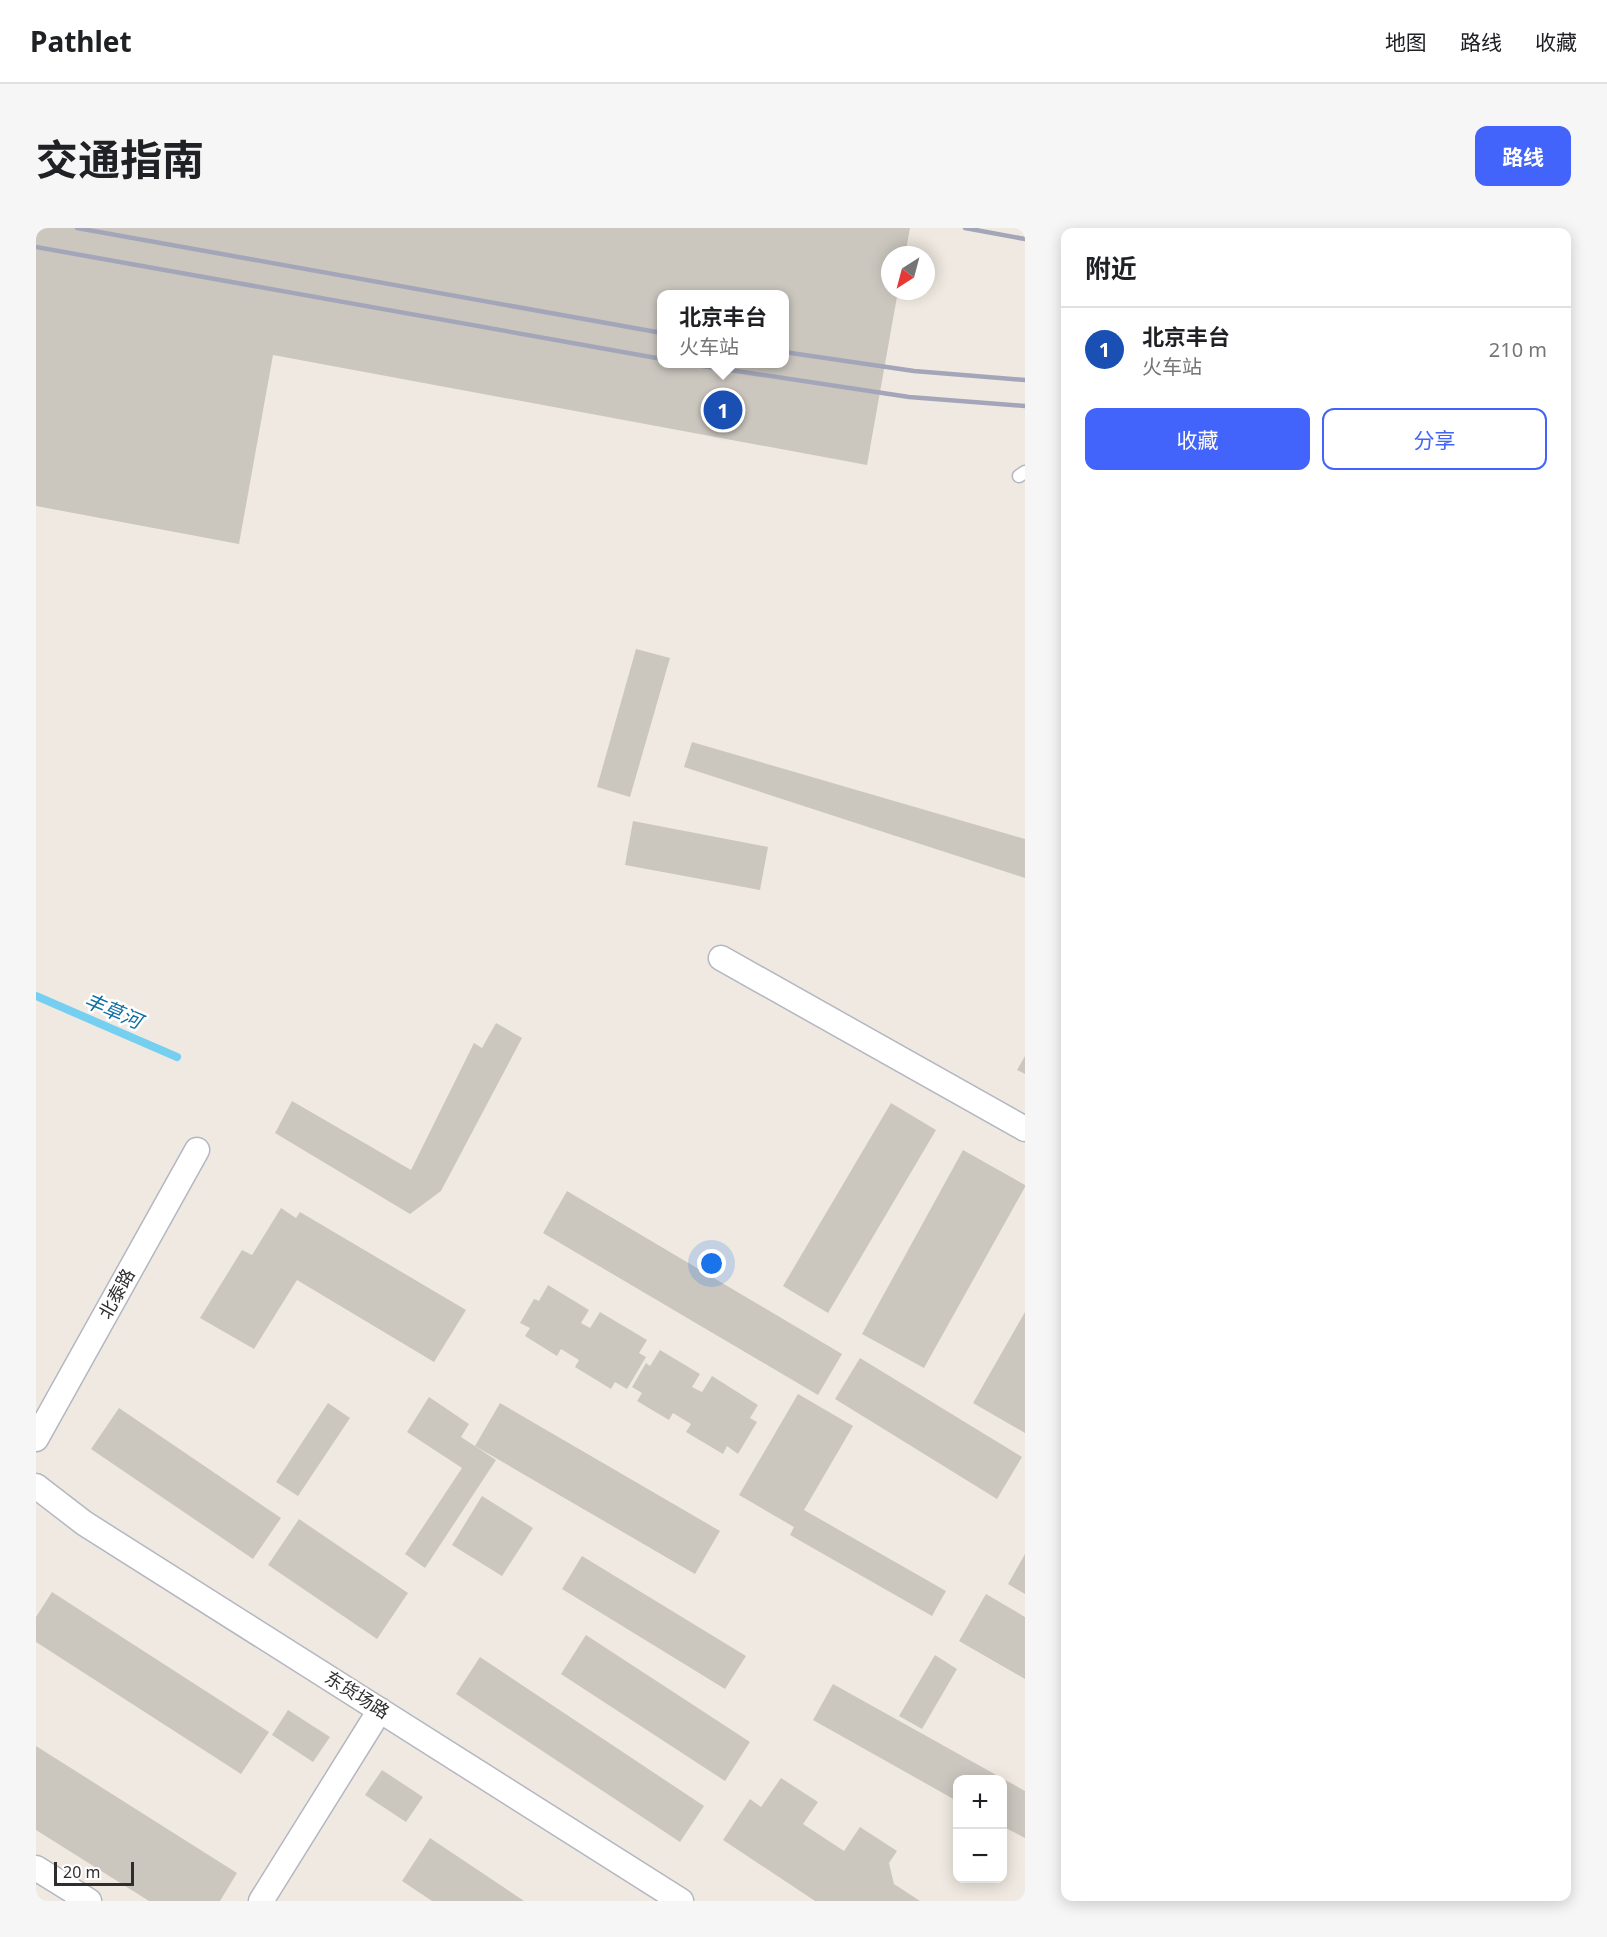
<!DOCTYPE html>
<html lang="zh">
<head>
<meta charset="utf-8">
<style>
  :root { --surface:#fff; --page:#f6f6f6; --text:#202124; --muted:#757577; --line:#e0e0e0; --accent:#4264fb }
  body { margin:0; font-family:"Noto Sans","Noto Sans SC",sans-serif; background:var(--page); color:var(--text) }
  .controls { position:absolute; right:18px; bottom:18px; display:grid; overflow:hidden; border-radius:12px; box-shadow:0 3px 15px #0003 }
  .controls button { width:54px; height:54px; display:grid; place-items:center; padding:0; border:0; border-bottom:2px solid var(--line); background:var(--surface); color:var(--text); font:30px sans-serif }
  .compass { position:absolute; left:845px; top:18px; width:54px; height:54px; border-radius:50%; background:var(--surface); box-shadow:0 3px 15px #0003; rotate:216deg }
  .scale { position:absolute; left:18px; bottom:15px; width:80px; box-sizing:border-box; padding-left:6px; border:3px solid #2e2e2e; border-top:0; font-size:16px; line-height:21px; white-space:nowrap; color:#2e2e2e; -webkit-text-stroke:4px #fff; paint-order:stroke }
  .you { position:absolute; left:676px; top:1036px; width:21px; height:21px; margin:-15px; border:4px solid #fff; border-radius:50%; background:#1a73e8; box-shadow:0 0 0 9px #1a73e833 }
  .badge { display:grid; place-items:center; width:39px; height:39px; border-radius:50%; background:var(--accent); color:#fff; font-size:20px; font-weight:700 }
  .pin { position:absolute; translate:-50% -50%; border:3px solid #fff; box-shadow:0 2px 6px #0006 }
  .popup { position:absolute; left:621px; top:62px; width:132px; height:78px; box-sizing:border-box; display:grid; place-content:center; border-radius:12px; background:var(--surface); filter:drop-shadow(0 2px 4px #0005); font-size:20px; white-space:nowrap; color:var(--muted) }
  .popup b { font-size:22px; color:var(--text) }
  .popup::after { content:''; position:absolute; left:50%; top:100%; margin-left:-12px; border:12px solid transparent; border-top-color:var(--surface) }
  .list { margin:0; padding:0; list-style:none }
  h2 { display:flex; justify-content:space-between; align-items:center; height:78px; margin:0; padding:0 24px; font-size:26px }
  h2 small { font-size:20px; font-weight:400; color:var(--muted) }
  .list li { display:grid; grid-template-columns:39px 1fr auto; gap:18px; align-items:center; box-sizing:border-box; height:84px; padding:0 24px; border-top:2px solid var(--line) }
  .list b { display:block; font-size:22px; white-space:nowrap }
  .list p { margin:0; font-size:20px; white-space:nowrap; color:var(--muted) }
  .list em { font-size:20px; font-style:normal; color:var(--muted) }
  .actions { display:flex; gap:12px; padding:18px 24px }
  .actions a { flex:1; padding:14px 0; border:2px solid var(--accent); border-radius:12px; text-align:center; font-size:21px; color:var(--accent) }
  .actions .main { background:var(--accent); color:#fff }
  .map { position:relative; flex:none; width:989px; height:1673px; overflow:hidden; border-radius:12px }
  header { display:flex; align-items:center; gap:36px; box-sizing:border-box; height:84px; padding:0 30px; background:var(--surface); border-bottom:2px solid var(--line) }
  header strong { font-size:28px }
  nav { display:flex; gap:33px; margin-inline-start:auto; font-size:21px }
  .intro { display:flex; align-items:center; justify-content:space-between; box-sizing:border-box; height:144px; padding:0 36px }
  h1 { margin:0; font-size:42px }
  .button { padding:15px 27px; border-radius:12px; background:var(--accent); color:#fff; font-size:21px; font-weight:700 }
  main { display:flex; gap:36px; padding:0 36px }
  aside { flex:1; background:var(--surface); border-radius:12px; box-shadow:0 3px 15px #0003 }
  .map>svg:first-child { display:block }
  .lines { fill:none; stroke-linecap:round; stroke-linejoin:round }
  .stream { stroke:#75cff0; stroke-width:8 }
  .building { fill:#cbc7bf; fill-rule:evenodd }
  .lane-casing { stroke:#b4b7c1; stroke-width:15 }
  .street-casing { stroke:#b4b7c1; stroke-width:27 }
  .lane { stroke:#fff; stroke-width:12 }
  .street { stroke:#fff; stroke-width:24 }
  .rail { stroke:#a3a6b8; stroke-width:4.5 }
  .labels { text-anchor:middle; stroke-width:5; stroke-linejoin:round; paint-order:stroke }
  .street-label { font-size:18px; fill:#2e2e2e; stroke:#fff }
  .water-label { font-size:20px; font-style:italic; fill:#0d6fa3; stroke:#fff }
</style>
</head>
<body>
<header>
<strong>Pathlet</strong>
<nav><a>地图</a><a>路线</a><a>收藏</a></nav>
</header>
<div class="intro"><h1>交通指南</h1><a class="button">路线</a></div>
<main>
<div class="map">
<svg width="989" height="1673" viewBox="0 0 989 1673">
  <rect width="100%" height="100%" fill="#efe9e1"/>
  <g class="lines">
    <path class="stream" d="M0,768L141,829"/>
  </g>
  <path class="building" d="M0,0H874L869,27H854V63H862L831,237L237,127L203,316L0,278ZM626,66H748V136H626Z
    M600,421L634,430L594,569L561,559Z
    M656,514L989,611V650L648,539Z
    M597,593L732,619L724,662L589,637Z
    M460,795L486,810L405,963L374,986L239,905L256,873L375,942L438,815L446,820Z
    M989,828V846L981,842Z
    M855,875L900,902L792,1085L747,1058Z
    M927,922L989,957V959L888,1140L826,1106Z
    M531,963L806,1126L782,1167L507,1005Z
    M245,980L260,990L264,984L430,1082L398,1134L261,1052L218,1121L164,1090L206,1022L216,1027Z
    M512,1057L553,1082L545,1095L554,1100L564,1084L611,1112L603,1125L610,1129L591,1161L579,1154L575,1161L539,1139L543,1132L525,1121L521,1128L489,1108L494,1100L484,1095L498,1071L503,1073Z
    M989,1084V1205L937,1175Z
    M624,1122L664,1146L656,1159L666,1164L676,1148L722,1177L714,1190L721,1194L702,1226L691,1218L687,1226L650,1204L655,1196L637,1185L633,1192L601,1173L606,1165L596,1159L610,1135L614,1138Z
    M824,1130L986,1229L961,1271L799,1171Z
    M762,1166L817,1198L768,1282L910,1363L896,1388L754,1307L758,1299L703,1267Z
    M393,1169L433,1196L425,1209L460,1232L389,1340L369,1326L426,1240L371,1204Z
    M292,1175L314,1190L262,1268L240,1254Z
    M464,1175L684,1303L659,1346L439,1218Z
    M83,1180L245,1290L217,1331L55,1221Z
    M446,1268L497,1300L466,1348L416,1317Z
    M263,1291L372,1365L341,1411L232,1337Z
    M989,1326V1366L972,1356Z
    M546,1328L710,1428L689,1461L526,1361Z
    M16,1364L233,1504L205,1546L0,1414V1389Z
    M950,1366L989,1389V1451L923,1413Z
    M550,1407L714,1514L689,1553L525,1446Z
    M899,1427L921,1441L886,1501L863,1488Z
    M444,1429L668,1578L644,1614L420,1466Z
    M797,1456L989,1563V1610L966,1598V1552H921V1573L777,1492Z
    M252,1482L294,1509L277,1534L236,1507Z
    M0,1518L201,1645L184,1673H113L0,1602Z
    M346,1542L387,1569L370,1594L329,1567Z
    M745,1550L782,1574L767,1596L808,1623L824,1599L861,1623L853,1635L858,1656L884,1673H779L687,1612L714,1571L725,1579Z
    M394,1610L488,1673H396L366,1653Z"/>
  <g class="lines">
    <g class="lane-casing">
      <path id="lane" d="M983,248L989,244"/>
    </g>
    <g class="street-casing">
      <path id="street" d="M685,730L989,901
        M0,1211L161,922
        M0,1258L48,1295L645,1673
        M0,1640L53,1673
        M225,1673L344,1482"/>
    </g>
    <use href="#lane" class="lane"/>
    <use href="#street" class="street"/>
    <path class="rail" d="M41,0L626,105
      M929,0L989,11
      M0,19L626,131
      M748,124L878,143L989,152
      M654,136L873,169L989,178"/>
  </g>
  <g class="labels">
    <g class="street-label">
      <text transform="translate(81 1066) rotate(-61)" y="6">北泰路</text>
      <text transform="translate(321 1467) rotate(32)" y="6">东货场路</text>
    </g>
    <g class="water-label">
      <text transform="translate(77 783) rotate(23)" y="7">丰草河</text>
    </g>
  </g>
</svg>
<div class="controls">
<button>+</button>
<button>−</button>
</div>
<svg class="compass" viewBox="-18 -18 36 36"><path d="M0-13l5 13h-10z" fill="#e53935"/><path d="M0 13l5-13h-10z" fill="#757577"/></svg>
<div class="scale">20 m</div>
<div class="you"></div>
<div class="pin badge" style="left:687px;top:182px;background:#1a4fb4">1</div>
<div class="popup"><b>北京丰台</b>火车站</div>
</div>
<aside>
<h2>附近<small></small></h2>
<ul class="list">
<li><span class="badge" style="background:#1a4fb4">1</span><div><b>北京丰台</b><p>火车站</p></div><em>210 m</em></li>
</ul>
<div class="actions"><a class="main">收藏</a><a>分享</a></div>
</aside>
</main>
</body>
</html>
